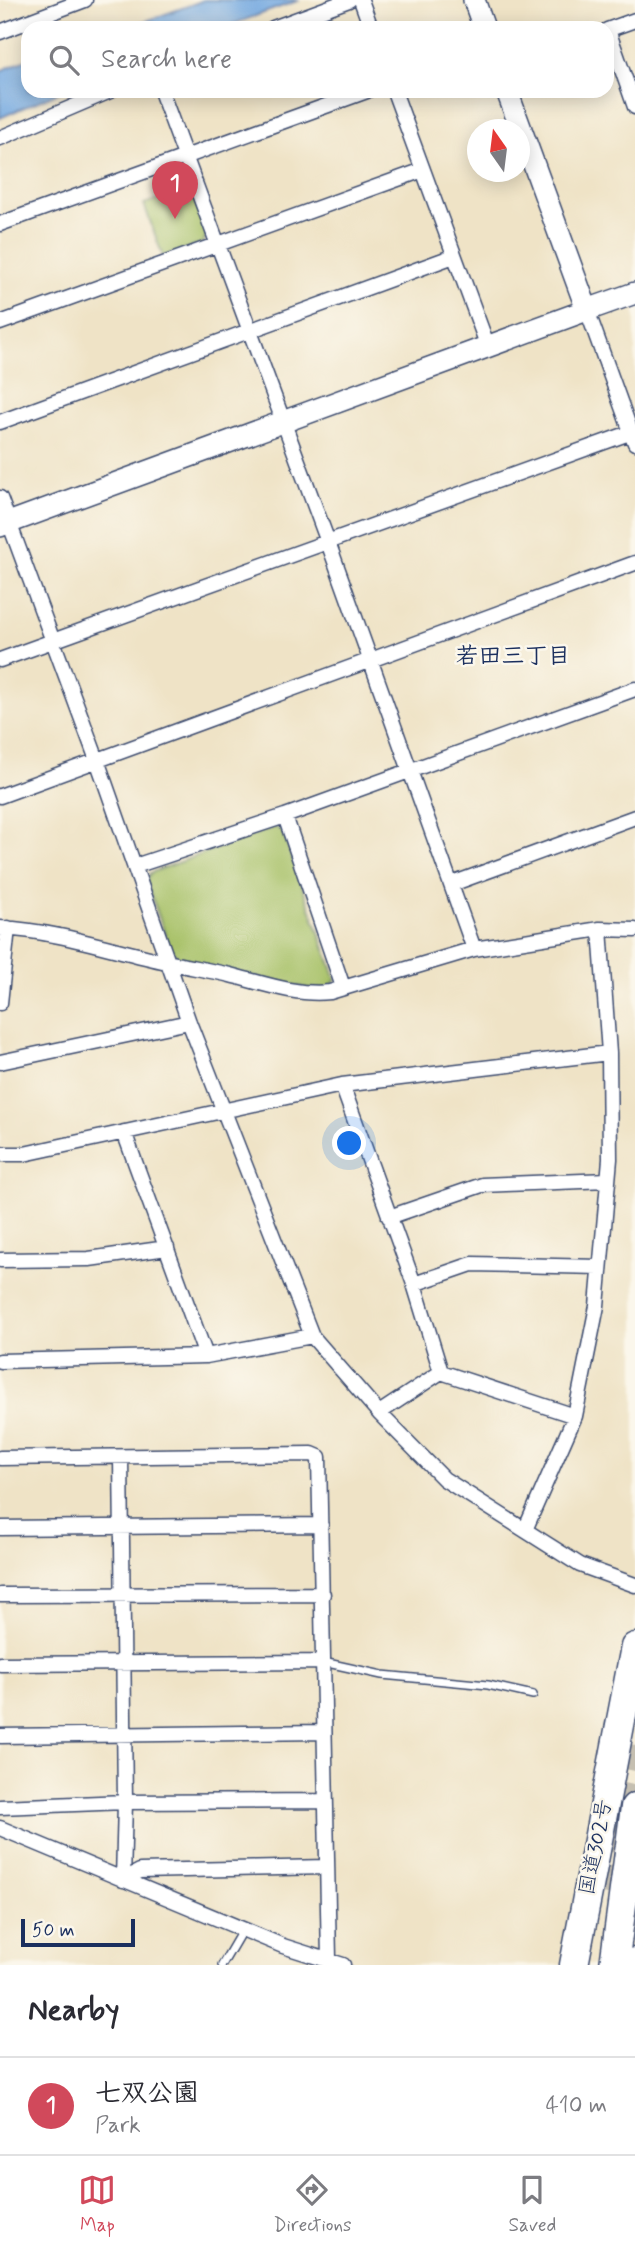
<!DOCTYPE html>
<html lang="en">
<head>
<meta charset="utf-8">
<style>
  :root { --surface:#fff; --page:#f7f7f7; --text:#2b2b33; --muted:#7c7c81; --line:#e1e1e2; --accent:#d1495b }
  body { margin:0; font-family:Mynerve,"Klee One",sans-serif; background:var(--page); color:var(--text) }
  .compass { position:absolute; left:467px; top:119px; width:63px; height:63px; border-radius:50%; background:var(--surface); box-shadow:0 4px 18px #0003; rotate:346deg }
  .scale { position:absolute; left:21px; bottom:18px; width:114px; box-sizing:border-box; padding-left:7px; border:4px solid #1b2f5e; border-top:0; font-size:19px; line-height:24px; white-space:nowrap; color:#1b2f5e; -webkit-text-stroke:5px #fbf7ec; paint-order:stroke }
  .you { position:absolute; left:350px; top:1144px; width:24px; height:24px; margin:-18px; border:5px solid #fff; border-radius:50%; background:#1a73e8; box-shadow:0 0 0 10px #1a73e833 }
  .badge { display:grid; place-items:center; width:46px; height:46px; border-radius:50%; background:var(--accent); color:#fff; font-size:23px; font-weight:700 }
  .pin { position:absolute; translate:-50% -58px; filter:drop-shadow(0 2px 4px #0008) }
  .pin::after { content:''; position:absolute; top:37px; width:24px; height:21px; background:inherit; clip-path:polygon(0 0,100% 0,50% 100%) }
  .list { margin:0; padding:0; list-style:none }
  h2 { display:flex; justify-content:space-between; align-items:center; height:91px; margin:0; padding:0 28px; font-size:30px }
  h2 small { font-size:23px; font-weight:400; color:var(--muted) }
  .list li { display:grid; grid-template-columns:46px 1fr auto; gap:21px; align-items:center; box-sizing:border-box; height:98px; padding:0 28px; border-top:2px solid var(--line) }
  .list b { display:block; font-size:26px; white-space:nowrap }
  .list p { margin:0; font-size:23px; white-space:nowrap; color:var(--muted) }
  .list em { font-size:23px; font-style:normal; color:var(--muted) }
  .icon { flex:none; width:38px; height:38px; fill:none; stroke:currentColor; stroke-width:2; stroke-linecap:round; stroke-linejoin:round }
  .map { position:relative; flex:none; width:635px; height:1965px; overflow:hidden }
  .search { position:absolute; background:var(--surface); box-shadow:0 4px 18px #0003; left:21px; right:21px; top:21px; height:77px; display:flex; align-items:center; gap:18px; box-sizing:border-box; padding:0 24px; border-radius:21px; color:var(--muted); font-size:26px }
  .sheet { height:189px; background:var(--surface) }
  nav { display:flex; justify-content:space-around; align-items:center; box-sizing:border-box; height:98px; border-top:2px solid var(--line); background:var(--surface); font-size:19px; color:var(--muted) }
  nav a { display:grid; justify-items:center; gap:4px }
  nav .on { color:var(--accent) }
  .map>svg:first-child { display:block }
  .green { fill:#a7c168; stroke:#617863; stroke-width:2 }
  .water { fill:#73a8e0; stroke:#476c9f; stroke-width:2 }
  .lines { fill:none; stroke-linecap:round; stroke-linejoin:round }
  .highway-tunnel { stroke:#c5bfb1; stroke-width:28; stroke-dasharray:28 14; stroke-linecap:butt }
  .lane-casing { stroke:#3b4a6e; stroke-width:10 }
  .street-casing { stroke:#3b4a6e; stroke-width:17 }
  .secondary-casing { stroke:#3b4a6e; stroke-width:24 }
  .highway-casing { stroke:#3b4a6e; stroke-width:31 }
  .lane { stroke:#fff; stroke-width:7 }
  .street { stroke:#fff; stroke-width:14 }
  .secondary { stroke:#fff; stroke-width:21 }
  .highway { stroke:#fff; stroke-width:28 }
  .labels { text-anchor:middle; stroke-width:5; stroke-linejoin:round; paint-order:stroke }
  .street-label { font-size:21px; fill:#1b2f5e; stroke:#fbf7ec }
  .neighbourhood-label { font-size:23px; font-weight:bold; fill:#1b2f5e; stroke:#fbf7ec }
</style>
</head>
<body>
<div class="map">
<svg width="635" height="1965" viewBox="0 0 635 1965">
  <rect width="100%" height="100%" fill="#fbf7ec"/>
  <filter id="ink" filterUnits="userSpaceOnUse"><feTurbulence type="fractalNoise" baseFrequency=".0143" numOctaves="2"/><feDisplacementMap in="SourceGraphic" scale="14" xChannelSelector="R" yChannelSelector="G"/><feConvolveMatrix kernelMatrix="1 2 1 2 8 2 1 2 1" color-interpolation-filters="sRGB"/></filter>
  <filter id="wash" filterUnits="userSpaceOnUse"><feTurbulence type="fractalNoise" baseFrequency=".00686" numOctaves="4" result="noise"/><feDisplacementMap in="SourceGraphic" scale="28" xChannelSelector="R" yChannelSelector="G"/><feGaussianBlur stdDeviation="1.57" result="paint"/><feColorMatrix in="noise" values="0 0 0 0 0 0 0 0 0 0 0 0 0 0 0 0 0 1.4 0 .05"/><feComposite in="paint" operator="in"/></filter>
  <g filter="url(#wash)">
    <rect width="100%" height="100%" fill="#efe3c6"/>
    <path class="green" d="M191,187L207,234L203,243L163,257L144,204Z
      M275,827L282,831L336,979L330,988L309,989L180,960L169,945L146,881L150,873Z"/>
    <path class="water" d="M204,0H300L222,28H127Z
      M28,59V91H61L0,118V71Z"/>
  </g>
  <g filter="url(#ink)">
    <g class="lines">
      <path class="highway-tunnel" d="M603,1893L635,1745"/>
      <g class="lane-casing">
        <path id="lane" d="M323,1662L382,1675L488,1685L533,1695
          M222,1965L243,1929"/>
      </g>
      <g class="street-casing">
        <path id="street" d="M361,0L371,28
          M273,28L349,0
          M607,30L635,20
          M608,30L635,107
          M0,32L85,0
          M161,91L328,542L474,949
          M394,91L488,347
          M0,138L110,91
          M0,224L367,91
          M587,310L635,443
          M0,323L423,170
          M0,422L454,256
          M0,498L97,760L189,1022L312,1336L379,1413L444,1479L580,1565L635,1585
          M0,660L635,431
          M0,796L635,563
          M285,816L343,987
          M135,866L285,816L635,689
          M452,884L635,817
          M0,928C58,931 111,950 167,962C188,967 209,970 230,975C262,983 297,996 330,992L474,949L600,929L635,930
          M0,1003L8,928
          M0,1062L189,1022
          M342,1085L414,1284L441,1372
          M124,1132L206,1356
          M0,1154H24L342,1085L609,1053
          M389,1217L482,1185L608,1180
          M0,1260L89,1259L167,1248
          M414,1284L472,1264L600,1267
          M0,1361L206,1356L312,1336
          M441,1372L575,1416
          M379,1413L441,1372
          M121,1457L125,1802L123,1880
          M0,1458L312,1454L319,1457L329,1959
          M0,1528L321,1525
          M525,1530L575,1416L597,1306L610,1159L609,1053L600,929
          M0,1595L323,1594
          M0,1664L322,1662
          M0,1736L324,1732
          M0,1807L125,1802L325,1801
          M0,1828L283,1946L343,1965
          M123,1880L140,1871L327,1867"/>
      </g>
      <g class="secondary-casing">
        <path id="secondary" d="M474,0L484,28
          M507,91L587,310L635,293
          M0,526L587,310"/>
      </g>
      <g class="highway-casing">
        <path id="highway" d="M574,1965L635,1647
          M614,1965L635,1807
          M635,1965V1962"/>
      </g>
      <use href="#lane" class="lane"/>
      <use href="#street" class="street"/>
      <use href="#secondary" class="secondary"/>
      <use href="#highway" class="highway"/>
    </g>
  </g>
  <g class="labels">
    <g class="street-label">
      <text transform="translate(595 1847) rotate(-79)" y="7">国道302号</text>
    </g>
    <g class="neighbourhood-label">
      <text x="513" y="663">若田三丁目</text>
    </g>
  </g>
</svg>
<svg class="compass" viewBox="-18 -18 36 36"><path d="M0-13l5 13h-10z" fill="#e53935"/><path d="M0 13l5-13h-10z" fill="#7c7c81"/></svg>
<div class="scale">50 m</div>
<div class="you"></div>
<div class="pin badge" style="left:175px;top:219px">1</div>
<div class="search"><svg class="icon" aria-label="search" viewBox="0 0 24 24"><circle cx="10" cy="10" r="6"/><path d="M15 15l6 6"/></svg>Search here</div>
</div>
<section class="sheet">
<h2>Nearby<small></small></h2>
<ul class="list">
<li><span class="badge">1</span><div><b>七双公園</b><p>Park</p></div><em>410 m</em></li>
</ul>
</section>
<nav>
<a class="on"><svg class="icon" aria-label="map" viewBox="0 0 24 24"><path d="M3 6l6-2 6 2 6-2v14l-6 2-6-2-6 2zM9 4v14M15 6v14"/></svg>Map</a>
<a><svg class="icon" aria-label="directions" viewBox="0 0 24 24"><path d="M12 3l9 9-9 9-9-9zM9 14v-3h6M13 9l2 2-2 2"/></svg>Directions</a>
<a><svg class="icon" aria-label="saved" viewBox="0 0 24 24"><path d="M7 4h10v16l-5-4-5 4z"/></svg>Saved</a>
</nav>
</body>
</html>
